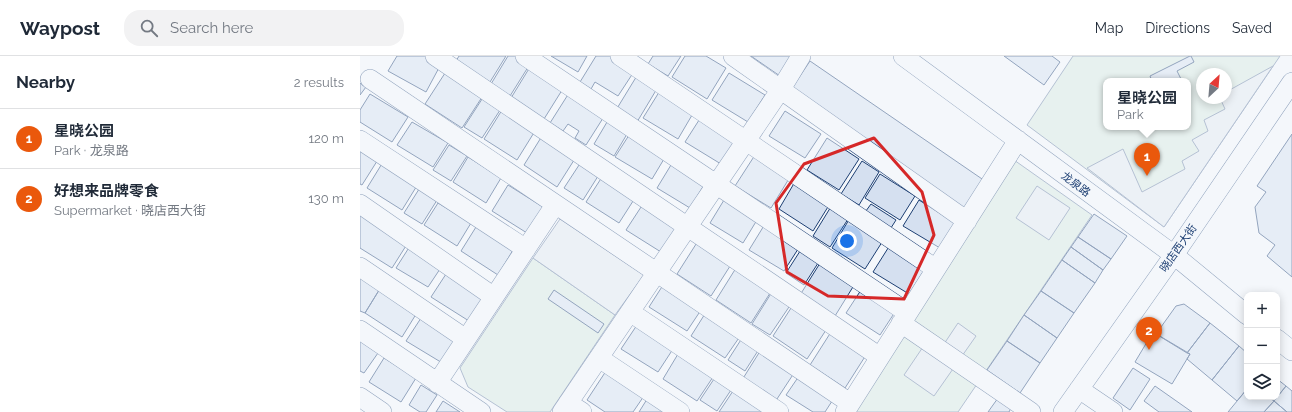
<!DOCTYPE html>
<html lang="en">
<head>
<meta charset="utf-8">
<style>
  :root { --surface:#fff; --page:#f2f2f3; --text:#1f2937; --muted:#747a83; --line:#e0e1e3; --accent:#ea580c }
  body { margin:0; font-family:Raleway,"Noto Sans SC",sans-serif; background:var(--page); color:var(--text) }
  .controls { position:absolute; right:12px; bottom:12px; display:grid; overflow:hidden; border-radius:8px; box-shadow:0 2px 10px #0003 }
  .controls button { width:36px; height:36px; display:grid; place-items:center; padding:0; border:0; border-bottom:1px solid var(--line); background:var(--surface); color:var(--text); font:20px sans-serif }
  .compass { position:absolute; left:836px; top:12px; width:36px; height:36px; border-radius:50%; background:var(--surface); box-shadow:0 2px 10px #0003; rotate:26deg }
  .you { position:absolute; left:487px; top:185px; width:14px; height:14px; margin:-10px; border:3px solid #fff; border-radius:50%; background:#1a73e8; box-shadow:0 0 0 6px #1a73e833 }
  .badge { display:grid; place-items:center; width:26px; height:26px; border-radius:50%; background:var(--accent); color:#fff; font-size:13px; font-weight:700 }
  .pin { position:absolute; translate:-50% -33px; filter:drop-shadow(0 1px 2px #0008) }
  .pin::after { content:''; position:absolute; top:21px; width:14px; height:12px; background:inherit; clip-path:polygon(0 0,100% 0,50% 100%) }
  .popup { position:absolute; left:743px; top:22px; width:88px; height:52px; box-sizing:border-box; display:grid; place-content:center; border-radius:8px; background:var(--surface); filter:drop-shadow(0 1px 3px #0005); font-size:13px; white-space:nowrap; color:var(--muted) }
  .popup b { font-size:15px; color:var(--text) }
  .popup::after { content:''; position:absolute; left:50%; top:100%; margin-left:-8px; border:8px solid transparent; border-top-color:var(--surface) }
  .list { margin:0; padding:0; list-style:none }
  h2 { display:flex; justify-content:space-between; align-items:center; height:52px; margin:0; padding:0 16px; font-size:17px }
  h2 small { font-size:13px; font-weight:400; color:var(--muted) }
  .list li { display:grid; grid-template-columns:26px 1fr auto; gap:12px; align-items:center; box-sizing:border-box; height:60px; padding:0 16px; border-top:1px solid var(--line) }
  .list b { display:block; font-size:15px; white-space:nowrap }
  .list p { margin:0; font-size:13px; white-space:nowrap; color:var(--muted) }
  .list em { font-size:13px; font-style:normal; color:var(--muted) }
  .icon { flex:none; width:22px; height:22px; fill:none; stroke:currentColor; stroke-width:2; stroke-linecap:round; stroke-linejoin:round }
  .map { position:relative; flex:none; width:932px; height:356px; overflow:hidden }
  header { display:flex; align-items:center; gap:24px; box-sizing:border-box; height:56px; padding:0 20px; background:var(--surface); border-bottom:1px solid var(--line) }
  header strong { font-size:19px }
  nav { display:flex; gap:22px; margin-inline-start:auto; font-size:14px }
  .search { width:280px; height:36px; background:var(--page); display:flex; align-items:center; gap:10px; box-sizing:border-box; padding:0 14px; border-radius:16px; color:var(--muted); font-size:15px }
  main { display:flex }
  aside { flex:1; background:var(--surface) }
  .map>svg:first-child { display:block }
  .green { fill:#d7e8df; stroke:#687fa3; fill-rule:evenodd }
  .parking { fill:#e3e8f0; stroke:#687fa3 }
  .building { fill:#d5e0f0; stroke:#1d3f73 }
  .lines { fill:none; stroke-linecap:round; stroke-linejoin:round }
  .minor-casing { stroke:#1d3f73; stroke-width:20 }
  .minor { stroke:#f4f7fb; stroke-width:19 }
  .marked { fill:none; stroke:#d62828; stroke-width:3; stroke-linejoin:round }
  .labels { text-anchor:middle; stroke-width:3; stroke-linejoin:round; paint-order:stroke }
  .street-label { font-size:11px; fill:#1d3f73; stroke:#f4f7fb }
</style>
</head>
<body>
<header>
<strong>Waypost</strong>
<div class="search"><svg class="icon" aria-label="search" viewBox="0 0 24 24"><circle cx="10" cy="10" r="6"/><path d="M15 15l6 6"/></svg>Search here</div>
<nav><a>Map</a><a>Directions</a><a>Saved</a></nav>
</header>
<main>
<aside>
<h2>Nearby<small>2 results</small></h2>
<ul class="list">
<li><span class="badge">1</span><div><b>星晓公园</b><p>Park · 龙泉路</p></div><em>120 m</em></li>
<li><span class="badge">2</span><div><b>好想来品牌零食</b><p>Supermarket · 晓店西大街</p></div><em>130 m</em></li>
</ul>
</aside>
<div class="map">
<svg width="932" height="356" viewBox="0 0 932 356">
  <rect width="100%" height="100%" fill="#f4f7fb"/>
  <path class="green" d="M713,0H920L804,171L667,69ZM842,18H866V42H842ZM746,25H828V71H746Z
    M654,104L732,159L598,356H492Z
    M173,202L255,259L190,356H147L108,331L100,312Z"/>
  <path class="parking" d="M913,10L804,171L727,112L763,93L782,136L825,113L822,105L839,95L832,84L848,75L844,64L865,53L860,42H866V36Z
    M677,130L710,152L689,184L656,162Z
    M200,163L284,219L255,259L173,202Z
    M598,267L616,280L574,340L544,319L567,285L580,294Z"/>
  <path class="building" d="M37,0H66L81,8L66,36L28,15Z
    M99,0H146L130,26L96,5Z
    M148,0H158L170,8L150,40L131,28Z
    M191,0H227L218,16Z
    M236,0H252L275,14L258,40L235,26L231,33L220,26Z
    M293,0H321L308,20L288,8Z
    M325,0H346L366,12L347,43L312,21Z
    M391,0H433L420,20Z
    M644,0H692L700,6L684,29Z
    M830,0H831L834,6L817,15L822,25H792L790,20Z
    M450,5L625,125L605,154L430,35Z
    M170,11L204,31L184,63L151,42Z
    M87,14L124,38L102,72L65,48Z
    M369,17L405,39L388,66L352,44Z
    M278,18L298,31L277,66L256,54Z
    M0,27L6,31L0,39Z
    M301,33L335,54L318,83L283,62Z
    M209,37L245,59L226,89L215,82L219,75L208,68L203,75L190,67Z
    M10,38L48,61L32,86L0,66V54Z
    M124,40L142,51L122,82L104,71Z
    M142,54L175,75L157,104L124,83Z
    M425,55L461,78L445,102L409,80Z
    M250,61L270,73L254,100L234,88Z
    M341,61L377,83L361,108L325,86Z
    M52,66L88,87L73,111L37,89Z
    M271,76L307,98L292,123L255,101Z
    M932,78V221L907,200L915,189L899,177L895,151L906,136L897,130Z
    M182,80L216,101L197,131L164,109Z
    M467,82L499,103L479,134L447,114Z
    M89,89L107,100L91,125L73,114Z
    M0,90L19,102L2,129L0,128Z
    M395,99L430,121L411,152L375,130Z
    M108,101L141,122L126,147L93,126Z
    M314,104L347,124L330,152L297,132Z
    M502,105L519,116L499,149L481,138Z
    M23,106L58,128L42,154L7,132Z
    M221,106L240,117L223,144L204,132Z
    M520,118L555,140L540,164L505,142Z
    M242,121L275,142L259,167L226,146Z
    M436,124L471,146L453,175L419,153Z
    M148,129L183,151L167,177L132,155Z
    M61,130L79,141L62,168L44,157Z
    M364,144L397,164L383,187L350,167Z
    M559,144L595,167L580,192L543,170Z
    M78,147L111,167L97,190L64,169Z
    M283,148L318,170L301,196L266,174Z
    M511,148L536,164L529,175L503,159Z
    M472,149L490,160L470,191L453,180Z
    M0,154L49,185L32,212L0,192Z
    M734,158L767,180L751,203L718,181Z
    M490,162L524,183L505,213L472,192Z
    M405,168L440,190L424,215L389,194Z
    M116,171L153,194L138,219L101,195Z
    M718,181L751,203L743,214L711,191Z
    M338,185L372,207L351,240L317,218Z
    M530,189L566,211L549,238L513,216Z
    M50,190L82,210L68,231L36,212Z
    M711,191L743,214L735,227L702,204Z
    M442,192L460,204L444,229L426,217Z
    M462,204L496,226L475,260L440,239Z
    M702,204L735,227L714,257L681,235Z
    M376,212L412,234L391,267L356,244Z
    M88,215L125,238L109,265L71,241Z
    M0,219L21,231L5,257L0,255Z
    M305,226L343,251L327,275L289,251Z
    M21,231L58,255L42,281L5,257Z
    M194,234L244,268L238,277L188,243Z
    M501,234L535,256L520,279L486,257Z
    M681,235L714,257L697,282L664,259Z
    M412,236L431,248L410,279L392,268Z
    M824,248L850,267L827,297L796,278L816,250Z
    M433,249L468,271L447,303L413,280Z
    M348,253L383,276L365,302L331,280Z
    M63,259L100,282L84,308L46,285Z
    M664,259L697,282L680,307L647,285Z
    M850,267L879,290L852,324L827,303L830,298L827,297Z
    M277,269L313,293L298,316L261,293Z
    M471,276L506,299L485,332L450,309Z
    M793,276L830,298L812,328L775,306Z
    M384,279L401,290L385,315L368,304Z
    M0,285L18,297L4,317L0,315Z
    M647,285L680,307L660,337L627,314Z
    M879,290L887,297V333L877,345L852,324Z
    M402,292L436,314L415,346L382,324Z
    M318,298L353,321L337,345L303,323Z
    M24,302L56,322L41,346L9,326Z
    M248,312L286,337L273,356H245L227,344Z
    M773,312L790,323L770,354L753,342Z
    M439,320L474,342L465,356H453L426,339Z
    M354,323L371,334L357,355L340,344Z
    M917,323L926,330L914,345L909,341H917Z
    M61,329L77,339L66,356H60L49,349Z
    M795,330L832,356H799L784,345Z
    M926,330L932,335V356H927L914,345Z
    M887,333V341H909L914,345L904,356H868Z
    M373,335L405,356H359Z
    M289,340L314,356H279Z
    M638,342L651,352L649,356H628Z
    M83,345L100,356H76Z
    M914,345L927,356H904Z"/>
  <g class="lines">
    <g class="minor-casing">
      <path id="minor" d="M75,0L520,301
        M165,0L548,257
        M260,0L576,213
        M373,0L607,165
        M543,0L814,199L887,259
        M10,23L490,347
        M0,84L166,193
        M0,148L134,241
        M0,211L106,283
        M270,256L419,356
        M541,267L671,356
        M0,274L121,356
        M917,283L932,295
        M239,302L320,356
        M77,327L195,149
        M719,333L753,356
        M0,341L22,356
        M208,347L222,356
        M202,356L421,33L441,0
        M485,356L658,84
        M703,356L814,199L932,26"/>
    </g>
    <use href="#minor" class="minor"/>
  </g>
  <path d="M0 0H932V356H0ZM514,82L562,136L574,179L544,243L468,240L427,216L416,147L444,108Z" fill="#f4f7fb" fill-opacity=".55" fill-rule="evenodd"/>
  <path class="marked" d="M514,82L562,136L574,179L544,243L468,240L427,216L416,147L444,108Z"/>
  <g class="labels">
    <g class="street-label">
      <text transform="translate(716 128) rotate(37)" y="4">龙泉路</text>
      <text transform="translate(818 192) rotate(-55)" y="4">晓店西大街</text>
    </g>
  </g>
</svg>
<div class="controls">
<button>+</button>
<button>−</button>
<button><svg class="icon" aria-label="layers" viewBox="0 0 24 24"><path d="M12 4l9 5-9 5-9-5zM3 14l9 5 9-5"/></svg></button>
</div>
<svg class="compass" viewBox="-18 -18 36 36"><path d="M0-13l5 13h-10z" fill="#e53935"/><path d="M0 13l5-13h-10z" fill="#747a83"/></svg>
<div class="you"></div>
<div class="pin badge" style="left:787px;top:120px">1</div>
<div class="popup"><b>星晓公园</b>Park</div>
<div class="pin badge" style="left:789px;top:294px">2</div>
</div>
</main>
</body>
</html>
